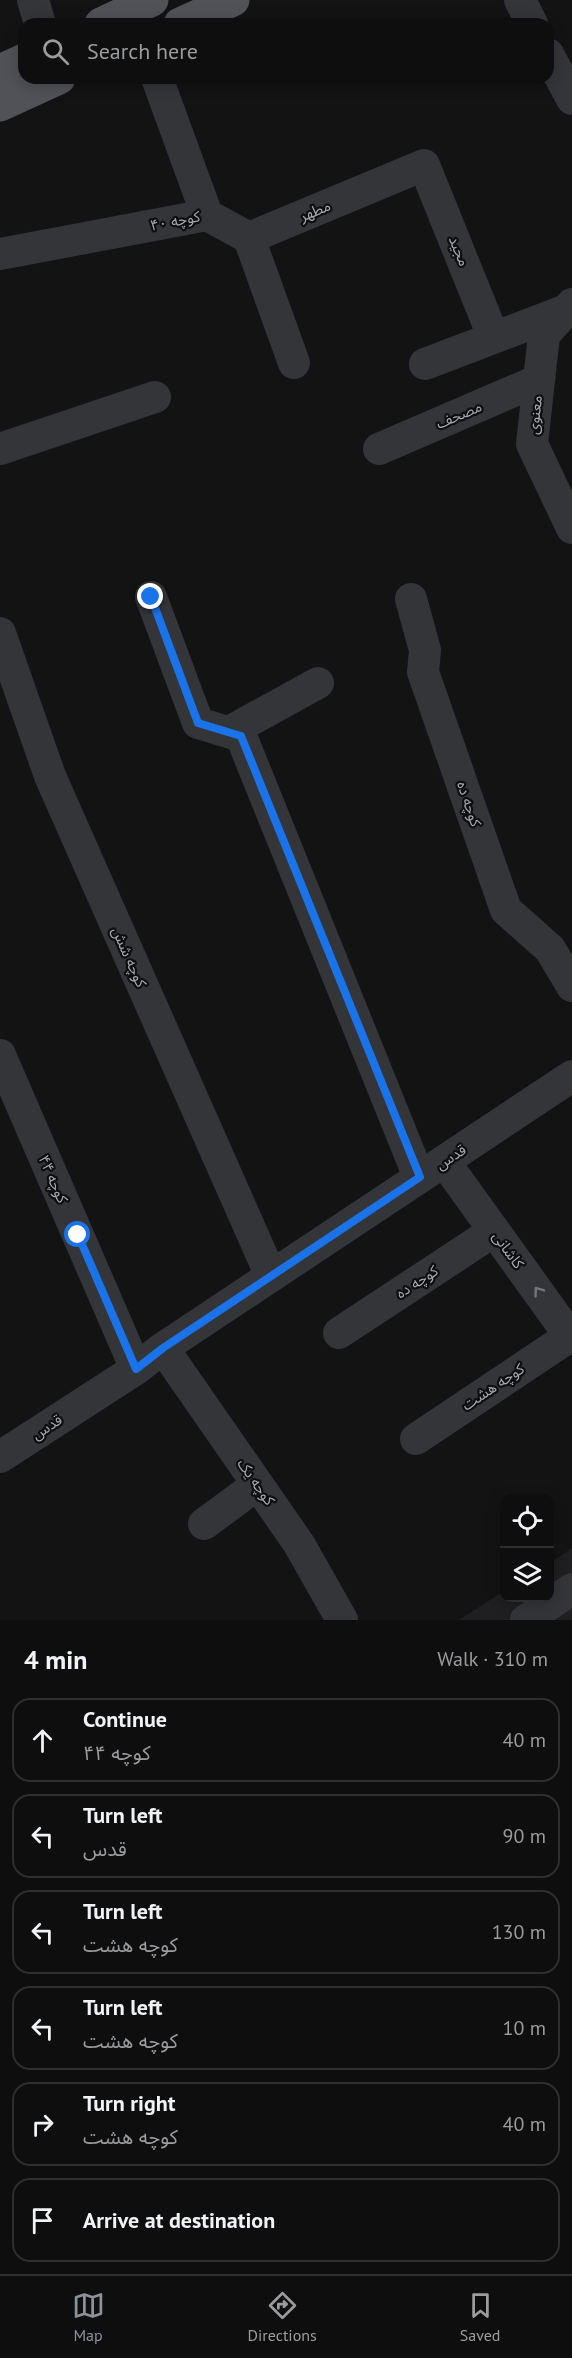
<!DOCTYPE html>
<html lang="en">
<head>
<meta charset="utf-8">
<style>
  :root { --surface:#0e0e0f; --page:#171718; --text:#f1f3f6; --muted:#9b9c9e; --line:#2e2e2f; --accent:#8c9099 }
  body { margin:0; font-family:"PT Sans","Noto Sans Arabic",sans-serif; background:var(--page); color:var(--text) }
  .controls { position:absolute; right:18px; bottom:18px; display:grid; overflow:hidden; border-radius:12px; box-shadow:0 3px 15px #0003 }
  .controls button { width:54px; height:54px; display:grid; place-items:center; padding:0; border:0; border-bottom:2px solid var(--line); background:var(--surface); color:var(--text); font:30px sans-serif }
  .stop { position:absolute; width:18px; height:18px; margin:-14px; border:4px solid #1a73e8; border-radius:50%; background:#fff }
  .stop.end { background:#1a73e8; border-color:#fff; box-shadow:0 2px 6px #0008 }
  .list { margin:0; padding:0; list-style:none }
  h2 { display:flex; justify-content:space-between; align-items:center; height:78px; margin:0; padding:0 24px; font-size:26px }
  h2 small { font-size:20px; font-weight:400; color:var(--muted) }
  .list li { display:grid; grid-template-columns:39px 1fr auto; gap:18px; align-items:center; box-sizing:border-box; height:84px; margin:0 12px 12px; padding:0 12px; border:2px solid var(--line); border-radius:18px }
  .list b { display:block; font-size:22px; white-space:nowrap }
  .list p { margin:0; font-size:20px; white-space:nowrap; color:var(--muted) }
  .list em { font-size:20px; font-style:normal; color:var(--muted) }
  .icon { flex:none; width:33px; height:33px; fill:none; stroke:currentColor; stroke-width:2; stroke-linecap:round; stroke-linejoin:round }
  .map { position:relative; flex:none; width:572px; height:1620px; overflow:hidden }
  .search { position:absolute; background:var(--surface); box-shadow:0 3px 15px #0003; left:18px; right:18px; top:18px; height:66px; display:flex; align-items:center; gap:15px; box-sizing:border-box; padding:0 21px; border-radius:18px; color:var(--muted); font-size:22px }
  .sheet { height:654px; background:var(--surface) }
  nav { display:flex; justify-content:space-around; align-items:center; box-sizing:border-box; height:84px; border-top:2px solid var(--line); background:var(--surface); font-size:16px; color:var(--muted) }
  nav a { display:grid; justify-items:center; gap:3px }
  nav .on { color:var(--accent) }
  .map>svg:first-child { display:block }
  .built { fill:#1f1f21 }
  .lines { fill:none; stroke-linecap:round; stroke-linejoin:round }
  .minor { stroke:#343539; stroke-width:32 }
  .major { stroke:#515257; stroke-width:33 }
  .oneway { stroke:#73757c }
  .route { stroke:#1a73e8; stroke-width:8 }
  .labels { text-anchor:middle; stroke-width:4.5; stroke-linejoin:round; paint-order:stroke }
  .street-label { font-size:15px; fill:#a6a9b3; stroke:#0e0e0f }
</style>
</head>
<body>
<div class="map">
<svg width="572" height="1620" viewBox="0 0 572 1620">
  <rect width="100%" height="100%" fill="#131314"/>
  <path class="built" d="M572,1548V1620H459L504,1591V1598H550V1563Z"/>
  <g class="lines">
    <path class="minor" d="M33,0L40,24
      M520,0L532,24
      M548,54L572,99
      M207,215L249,238L424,165L493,336
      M249,238L294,363
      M0,254L207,215L157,78
      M572,304L544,335L532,444L572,528
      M425,364L564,311
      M0,449L155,397
      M379,449L539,380
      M151,597L198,723L241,736L419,1177
      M411,599L425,650L423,672L506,910L550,949L572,986
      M0,633L50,776L271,1276
      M229,732L318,683
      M0,1055L136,1369
      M444,1161L572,1339
      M339,1333L494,1231
      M163,1348L299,1544L342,1620
      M416,1439L570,1336
      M0,1457L136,1369L163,1348L572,1076
      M204,1524L257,1485
      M526,1620L572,1589"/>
    <path class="major" d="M101,24L152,0
      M180,24L233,0
      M0,71L24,60
      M0,105L59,78"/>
  </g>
  <defs><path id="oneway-chevron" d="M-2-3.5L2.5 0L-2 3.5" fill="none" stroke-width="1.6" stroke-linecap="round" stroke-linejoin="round" transform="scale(1.5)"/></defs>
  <use class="oneway" href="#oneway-chevron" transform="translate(538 1291) rotate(-126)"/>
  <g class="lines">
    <path class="route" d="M78,1235L136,1369L163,1348L420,1177L241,736L198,723L151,597"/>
  </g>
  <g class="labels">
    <g class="street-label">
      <text transform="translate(315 211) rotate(-23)" y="5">مطهر</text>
      <text transform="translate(175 221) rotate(-11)" y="5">کوچه ۴۰</text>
      <text transform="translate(459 251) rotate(68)" y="5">مجید</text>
      <text transform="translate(459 415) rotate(-23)" y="5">مصحف</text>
      <text transform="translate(535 415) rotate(-84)" y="5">معنوی</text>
      <text transform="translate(469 804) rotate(71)" y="5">کوچه ده</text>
      <text transform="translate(129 957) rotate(66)" y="5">کوچه شش</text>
      <text transform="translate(451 1157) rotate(-33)" y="5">قدس</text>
      <text transform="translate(53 1179) rotate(66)" y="5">کوچه ۴۴</text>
      <text transform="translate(508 1250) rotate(54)" y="5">کاشانی</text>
      <text transform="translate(417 1282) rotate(-33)" y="5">کوچه ده</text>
      <text transform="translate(493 1387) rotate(-34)" y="5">کوچه هشت</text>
      <text transform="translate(47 1427) rotate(-33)" y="5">قدس</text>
      <text transform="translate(256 1482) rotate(55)" y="5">کوچه یک</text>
    </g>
  </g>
</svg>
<div class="controls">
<button><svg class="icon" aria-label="locate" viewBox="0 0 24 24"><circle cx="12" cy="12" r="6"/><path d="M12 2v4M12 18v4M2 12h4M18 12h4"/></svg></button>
<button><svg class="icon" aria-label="layers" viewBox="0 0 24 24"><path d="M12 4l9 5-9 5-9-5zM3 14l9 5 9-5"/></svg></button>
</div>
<div class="stop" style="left:78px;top:1235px"></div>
<div class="stop end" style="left:151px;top:597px"></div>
<div class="search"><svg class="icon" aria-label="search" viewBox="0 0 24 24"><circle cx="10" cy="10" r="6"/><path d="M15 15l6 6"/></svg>Search here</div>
</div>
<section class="sheet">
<h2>4 min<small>Walk · 310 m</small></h2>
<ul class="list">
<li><svg class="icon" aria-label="ahead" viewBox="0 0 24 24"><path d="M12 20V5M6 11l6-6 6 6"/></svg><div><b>Continue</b><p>کوچه ۴۴</p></div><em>40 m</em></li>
<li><svg class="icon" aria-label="left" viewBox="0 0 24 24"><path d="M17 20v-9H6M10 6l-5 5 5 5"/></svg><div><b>Turn left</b><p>قدس</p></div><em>90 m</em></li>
<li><svg class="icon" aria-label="left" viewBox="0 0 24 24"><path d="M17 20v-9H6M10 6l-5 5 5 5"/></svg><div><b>Turn left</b><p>کوچه هشت</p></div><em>130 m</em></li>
<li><svg class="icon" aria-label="left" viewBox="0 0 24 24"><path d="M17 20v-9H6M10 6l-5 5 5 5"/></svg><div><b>Turn left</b><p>کوچه هشت</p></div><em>10 m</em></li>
<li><svg class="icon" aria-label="right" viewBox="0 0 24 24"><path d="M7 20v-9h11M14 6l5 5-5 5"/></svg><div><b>Turn right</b><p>کوچه هشت</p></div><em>40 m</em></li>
<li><svg class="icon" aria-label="arrive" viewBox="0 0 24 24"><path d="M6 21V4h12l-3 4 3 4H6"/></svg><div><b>Arrive at destination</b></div></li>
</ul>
</section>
<nav>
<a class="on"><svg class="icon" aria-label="map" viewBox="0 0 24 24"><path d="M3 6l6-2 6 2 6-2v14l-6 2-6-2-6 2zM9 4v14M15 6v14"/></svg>Map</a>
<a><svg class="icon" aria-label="directions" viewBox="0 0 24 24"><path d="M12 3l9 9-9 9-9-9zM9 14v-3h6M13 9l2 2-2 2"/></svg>Directions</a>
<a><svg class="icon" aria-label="saved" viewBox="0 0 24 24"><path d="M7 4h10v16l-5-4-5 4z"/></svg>Saved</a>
</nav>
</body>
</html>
